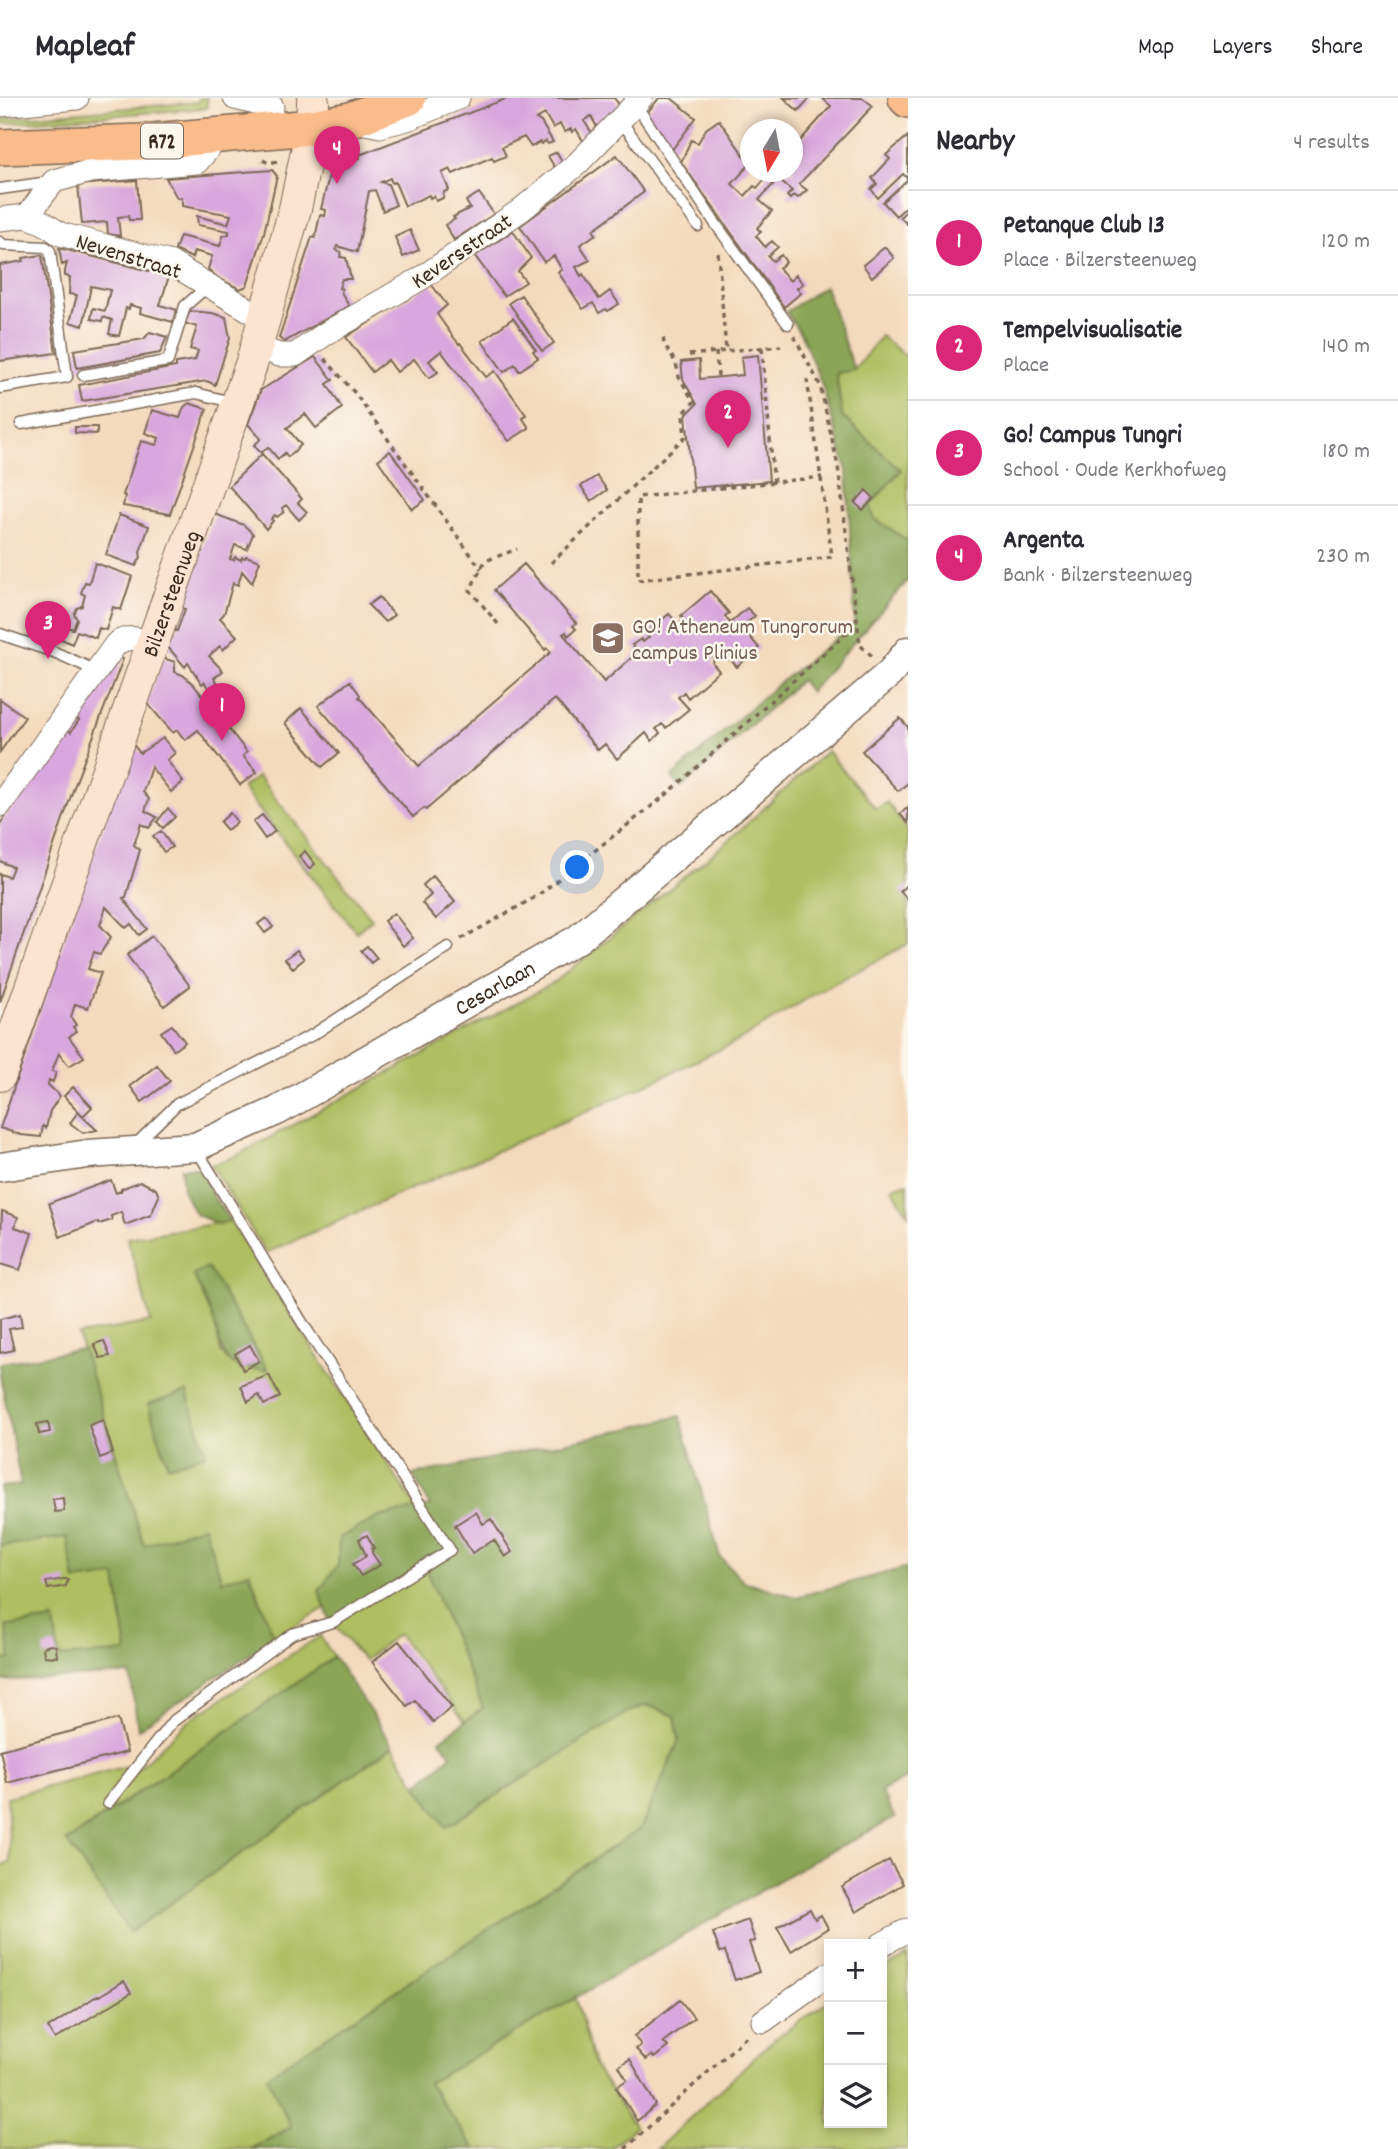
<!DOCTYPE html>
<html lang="en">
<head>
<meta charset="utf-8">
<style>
  :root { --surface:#fff; --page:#f2f2f3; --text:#2b2b33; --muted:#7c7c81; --line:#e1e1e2; --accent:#db2777 }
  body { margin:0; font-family:Dekko,sans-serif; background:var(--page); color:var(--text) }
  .controls { position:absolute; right:21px; bottom:21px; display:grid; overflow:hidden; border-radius:0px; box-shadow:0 4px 10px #0003 }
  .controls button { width:63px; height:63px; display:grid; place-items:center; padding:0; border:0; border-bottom:2px solid var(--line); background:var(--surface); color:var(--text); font:35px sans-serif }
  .compass { position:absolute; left:740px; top:21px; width:63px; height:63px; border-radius:50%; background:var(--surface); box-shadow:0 4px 10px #0003; rotate:190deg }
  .you { position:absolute; left:578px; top:770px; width:24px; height:24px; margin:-18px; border:5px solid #fff; border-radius:50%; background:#1a73e8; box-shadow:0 0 0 10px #1a73e833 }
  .badge { display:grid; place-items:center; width:46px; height:46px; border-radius:50%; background:var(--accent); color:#fff; font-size:23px; font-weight:700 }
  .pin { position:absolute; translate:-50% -58px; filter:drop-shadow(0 2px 4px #0008) }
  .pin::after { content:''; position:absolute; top:37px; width:24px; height:21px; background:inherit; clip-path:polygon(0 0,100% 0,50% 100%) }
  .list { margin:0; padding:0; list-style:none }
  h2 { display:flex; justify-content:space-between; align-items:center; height:91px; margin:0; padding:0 28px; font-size:30px }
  h2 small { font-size:23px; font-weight:400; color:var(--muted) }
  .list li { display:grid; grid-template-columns:46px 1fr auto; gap:21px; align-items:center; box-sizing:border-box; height:105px; padding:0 28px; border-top:2px solid var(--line) }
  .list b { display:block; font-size:26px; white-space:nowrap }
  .list p { margin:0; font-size:23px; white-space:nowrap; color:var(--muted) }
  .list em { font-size:23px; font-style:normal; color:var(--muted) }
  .icon { flex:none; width:38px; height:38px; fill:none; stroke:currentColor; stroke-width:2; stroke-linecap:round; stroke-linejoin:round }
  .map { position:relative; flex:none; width:908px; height:2051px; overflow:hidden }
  header { display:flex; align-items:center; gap:42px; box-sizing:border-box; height:98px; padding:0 35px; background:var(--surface); border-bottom:2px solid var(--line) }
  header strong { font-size:33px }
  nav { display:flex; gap:38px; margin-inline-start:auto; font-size:24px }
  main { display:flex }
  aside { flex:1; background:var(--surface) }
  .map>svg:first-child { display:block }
  .green { fill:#aebe61; stroke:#747440; stroke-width:2; fill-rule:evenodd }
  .forest { fill:#8aa557; stroke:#62683a; stroke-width:2 }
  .building { fill:#d8a7dd }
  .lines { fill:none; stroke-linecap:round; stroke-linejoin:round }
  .service-casing { stroke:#7c6856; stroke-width:13 }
  .minor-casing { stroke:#7c6856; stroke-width:25 }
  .tertiary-casing { stroke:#7c6856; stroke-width:31 }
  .secondary-casing { stroke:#7c6856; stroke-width:34 }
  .primary-casing { stroke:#7c6856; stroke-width:38 }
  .path { stroke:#7c6856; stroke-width:3.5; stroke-dasharray:5 5; stroke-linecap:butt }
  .service { stroke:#fff; stroke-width:10 }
  .minor { stroke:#fff; stroke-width:23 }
  .tertiary { stroke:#fff; stroke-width:28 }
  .secondary { stroke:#fde4d1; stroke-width:32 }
  .primary { stroke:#fabc8b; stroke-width:35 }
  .labels { text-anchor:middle; stroke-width:5; stroke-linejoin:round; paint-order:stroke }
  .shield { fill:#fbf7ec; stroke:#75685c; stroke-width:2 }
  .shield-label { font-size:21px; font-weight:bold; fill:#3b2a1e }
  .street-label { font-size:23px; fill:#3b2a1e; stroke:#fbf7ec }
  .education-label { font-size:23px; fill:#785e54; stroke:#fbf7ec; text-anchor:start }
</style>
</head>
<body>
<header>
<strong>Mapleaf</strong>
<nav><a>Map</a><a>Layers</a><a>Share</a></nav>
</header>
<main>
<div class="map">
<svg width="908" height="2051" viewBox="0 0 908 2051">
  <rect width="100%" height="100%" fill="#fbf7ec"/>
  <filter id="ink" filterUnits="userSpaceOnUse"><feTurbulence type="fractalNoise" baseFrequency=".0143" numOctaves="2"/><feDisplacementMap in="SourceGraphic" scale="14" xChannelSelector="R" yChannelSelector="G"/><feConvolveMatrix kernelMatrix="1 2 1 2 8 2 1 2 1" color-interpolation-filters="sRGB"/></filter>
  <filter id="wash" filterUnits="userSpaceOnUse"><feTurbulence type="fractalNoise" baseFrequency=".00686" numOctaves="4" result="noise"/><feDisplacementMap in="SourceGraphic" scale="28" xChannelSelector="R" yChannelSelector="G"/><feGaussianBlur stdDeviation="1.57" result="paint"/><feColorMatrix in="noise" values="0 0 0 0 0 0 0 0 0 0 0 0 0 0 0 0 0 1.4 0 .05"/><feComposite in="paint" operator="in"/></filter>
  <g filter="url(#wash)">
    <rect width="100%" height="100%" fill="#f4dabd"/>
    <path class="green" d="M199,0H207V10L0,26V21L198,4Z
      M881,238L908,260V443L874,420L870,407L901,372L842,318L836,275L854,272Z
      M827,653L876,711L887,704L908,733V846L818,894L740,942L641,989L266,1155L211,1067L236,1058L555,884L727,744Z
      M258,678L372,821L356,834L242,690Z
      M908,1085V1116L892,1090Z
      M230,1123L417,1411L379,1419L320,1493L325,1510L274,1540L250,1474L222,1484L144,1447L78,1237L151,1224L127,1140ZM194,1178L243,1272L221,1255L214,1222Z
      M68,1439L116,1478L127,1555L59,1559L53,1522L11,1561L0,1563V1448Z
      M424,1467L483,1610L466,1625L398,1536L364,1563L330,1522Z
      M320,1538L334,1559L67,1743L130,1834L393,1648L417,1688L446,1729L628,1614L647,1607L675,1618L679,1642L641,1730L268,1978L291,2029L251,2051H0V1770L10,1763L7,1699L124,1669L128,1680L189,1622Z
      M908,1857V2051H657L773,1942L829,1903V2025H882V1872Z
      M576,1900L594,1967L635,2029L610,2051H475L428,1985Z"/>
    <path class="forest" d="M825,188L854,272L836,275L842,318L901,372L870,407L874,420L908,443V482L810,594L801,582L681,690L672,679L778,586L855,525L847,372L821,284L802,238L786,214Z
      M181,1070H202L211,1095L230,1123L218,1126L195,1116L183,1092Z
      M207,1169L213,1178L268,1272C221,1272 226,1262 214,1224C209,1208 200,1192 194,1177Z
      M83,1251L144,1447L204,1428L222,1483L249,1474L274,1540L138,1631L130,1576L0,1583V1563L11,1561L6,1528L54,1522L59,1559L127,1554L116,1478L75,1483L67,1439L0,1448V1389L21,1387L0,1276V1265Z
      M187,1294L206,1356L168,1368L148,1306Z
      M680,1318L720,1459L743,1483L796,1499L908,1469V1646L903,1648L908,1659V1679L881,1694L895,1720L823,1757L428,1985L475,2051H251L291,2029L267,1978L641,1730L679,1642L675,1618L647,1607L628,1614L446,1729L417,1688L451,1657L440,1642L483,1610L424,1467L330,1522L319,1493L338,1467L339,1440L379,1419L430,1408L413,1377L614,1334Z
      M334,1559L393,1648L130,1834L67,1744Z"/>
    <g id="blocks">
      <path class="building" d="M508,0H614L621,9L599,33L591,18L584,23L594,38L585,46L576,31L572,34L571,31L565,34L560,26L553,30L545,16L536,21L541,24L553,44L548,46L546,43L541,46L540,44L531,49L524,39L502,49L506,58L494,63L492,59L453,76L450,71L442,75L449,92L444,94L443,100L436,103L434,98L430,100L429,97L405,108L395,84L392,85L390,80L381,84L388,86L396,107L383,113L375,92L369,93L357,154L337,148L336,152L341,154L340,159L346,160L351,181H342L339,190L342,191L341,194L349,208L284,244L279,240L312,139L315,140L320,117L325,118L326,112L321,111L331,70L341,66L343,71L348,69L347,65L360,60L359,57Z
        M659,0H671L696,20L671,53L646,16Z
        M784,0H810L798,13Z
        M822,0H863L873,8L799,86L807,92L798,100L794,97L790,101L787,98L792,93L778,81L759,102L772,113L757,130L761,134L756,138L765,149L772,143L778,149L768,158L773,163L781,157L786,164L779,170L790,183L796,177L803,186L797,190L801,195L784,209L681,64L691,42L698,45L706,31L719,22L750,66L732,86L745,98L754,88L757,90L768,78L762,74H793V51L831,8Z
        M908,38V81L903,76L878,100L871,91L877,86L872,80L890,61L886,57Z
        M557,54L562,64L555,70L548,58Z
        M617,57L644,94L593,132L596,136L580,147L590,162L576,169L581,178L583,176L599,201L610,193L619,206L608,213L606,211L599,215L593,205L583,211L558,174L562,172L554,158L544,164L520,128Z
        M272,72L277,78L264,135L247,188L240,191L218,180L208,171L212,158L194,153L192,160L175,152L180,138L220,148L223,138L229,136V133L198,127L197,118L228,126L231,117L182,108V100H177L166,80Z
        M908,81V111L906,109L896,118L883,104Z
        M137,82L140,122H129L128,118L118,119L120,138L108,136L107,124L82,126L78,87Z
        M479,95L494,116L454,142L445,127L455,121L453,119L470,110L466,103Z
        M906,113L908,116V127L900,119Z
        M410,132L419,152L403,159L395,139Z
        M513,133L531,160L518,173L526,184L504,198L475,158Z
        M885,149L894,160L872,179L863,167Z
        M59,150L169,178L160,207L177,212L173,224L140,215L141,210L130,207L129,211L126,210L119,238L109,236L112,222L103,219L102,223L91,221L93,210L105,213L110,192L91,188L83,228L70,224L77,197L69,196L70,179L65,178V173L67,165L62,167Z
        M42,157L56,255L0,263V167L24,163L23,160Z
        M431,186L447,207L437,216L451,236L459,246L460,245L486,279L495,273L526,317L522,319L529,330L509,343L441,253L429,263L438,274L429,280L414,261L397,274L388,262L372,274L346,239Z
        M521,197L554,245L542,253L509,205Z
        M190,213L212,215L226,219L230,240L215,287L207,283L82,303L79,287L176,269V265L195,262L198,253L190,251L197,229L184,225Z
        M513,220L536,252L533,253L538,260L519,273L515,266L504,274L482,243Z
        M150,234L167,239L160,255L77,270L74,252L144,241Z
        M758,257L769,383L693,390L686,317L697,306L683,281L681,264L699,262L700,281L743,277L741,259Z
        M315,259L333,282L327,286L342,310L316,330L305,316L287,330L301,347L288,359L285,355L278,361L268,349L261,355L254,347L261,341L248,326L261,292Z
        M189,305L207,311L170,416L123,408L125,398L123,397L141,343L157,347L159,340L145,335L152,312L180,320L184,309Z
        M75,329H97V336L75,335Z
        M390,353L425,402L412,411L378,362Z
        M262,356L302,401L298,405L307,414L299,422L286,407L282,410L284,414L277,419L275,417L271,421L273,423L266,431L229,388Z
        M597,378L607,392L591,403L581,388Z
        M866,392L874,400L863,412L855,405Z
        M215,416L244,427L253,436L247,451L235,447L230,461L234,462L235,459L241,462L242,459L245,460L246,458L260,463L252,485L242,473L238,487L233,485L224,516L220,520L237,538L223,552L220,548L209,558L223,573L214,580L228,598L219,604L204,584L202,586L188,565L185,569L167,548L173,532L177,533L185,511L181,510Z
        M119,417L149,428L140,454L141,459L136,468L106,457Z
        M95,465L132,478L121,512L113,509L106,532L99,530L96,540L77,533L72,546L59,540L63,528L73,531L77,521L74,516L77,510L82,508L85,497L81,495L85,484L89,485Z
        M524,466L576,525L573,528L576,531L568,538L566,534L563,536L604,584L638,554L632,547L641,541L643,544L649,539L646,535L669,516L679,527L684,522L681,518L710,493L729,515L725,518L730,525L747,510L755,518L742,529L759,550L737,569L720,550L712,557L714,559L713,566L719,573L688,600L684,594L678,599L689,611L666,630L662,626L656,631L660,635L652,643L646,635L617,661L605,646L598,652L555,601L426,712L424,710L413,719L318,608L350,583L360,597L359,599L419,668L551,554L547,550L545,552L494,492Z
        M379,499L394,517L385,524L368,507Z
        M119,559L123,561L74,689L0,904V776L9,779L13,769L0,763V726L66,631L71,634L79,622L74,619Z
        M163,560L175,564V574L183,577L193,586L247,654L243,658L257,674L240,687L198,632L185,642L177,632L173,635L147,605Z
        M0,601L25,619L0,654Z
        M301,610L339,655L322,669L285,625Z
        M900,620L908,629V685L898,693L862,653Z
        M163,640L175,655L167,662L183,684L171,694L151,669L143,694L149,701L145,713L157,719L149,730L141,726L134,747L140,752L126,799L123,800L147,831L139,837L131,826L126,830L106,809L100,827L111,839L100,856L94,854L88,871L101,875L88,910L75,906L71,919L76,927L73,929L76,933L69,939L84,959L69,968L59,955L52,973L56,974L53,984L49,982L48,987L60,998L50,1013L46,1030L43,1028L41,1039L21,1037L0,1030L132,645L140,655Z
        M168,710L175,719L163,730L157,724Z
        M907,710L908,712V725L900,716Z
        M230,715L237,724L227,732L220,724Z
        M262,717L275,733L265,741L253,724Z
        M161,733L172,749L164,754L153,738Z
        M305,753L315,766L309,771L299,758Z
        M433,778L455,804L436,821L422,805L431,797L423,787Z
        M908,786V802L900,793Z
        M394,815L413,840L403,848L384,823Z
        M266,820L273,829L265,835L258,826Z
        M152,838L190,888L164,908L127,857Z
        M367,848L377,860L371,865L361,853Z
        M297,852L304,861L293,870L285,861Z
        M172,927L185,944L174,952L161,934Z
        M157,967L170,983L142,1004L130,988Z
        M73,989L92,1009L83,1018L64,998Z
        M78,1014L86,1022L97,1032L83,1035L70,1025Z
        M111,1082L116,1095L121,1093V1091L140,1083L156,1091L159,1098L151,1117L125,1127L121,1114L111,1118L112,1122L99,1126L98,1124L60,1139L49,1105Z
        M2,1113L18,1119L15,1129L32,1135L20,1172L0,1166Z
        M20,1216L22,1229L9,1231L14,1252L0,1255V1221Z
        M104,1243L110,1258L100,1260L94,1246Z
        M250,1247L259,1263L243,1272L235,1256Z
        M269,1277L280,1299L264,1307L259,1297L248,1304L241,1288Z
        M103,1322L113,1355L100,1360L89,1327Z
        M48,1324L50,1334L39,1336L37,1326Z
        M63,1400L64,1413L55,1414L53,1401Z
        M476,1414L483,1426L491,1421L512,1454L505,1459L494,1442L472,1455L455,1427Z
        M367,1437L374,1450L372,1451V1455L380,1467L361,1478L353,1466L366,1458L359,1441Z
        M64,1481H68L66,1488L48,1491L46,1484Z
        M399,1543L452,1609L433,1624L415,1602L407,1608L372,1564Z
        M51,1547L56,1548L57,1559L44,1558L43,1549Z
        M118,1621L127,1654L7,1685L0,1652Z
        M889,1762L903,1786L856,1814L842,1789Z
        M810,1811L815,1821L821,1817L828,1830L791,1853L777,1829Z
        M748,1822L755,1843L749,1844L759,1874L735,1882L725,1853L720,1854L713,1835Z
        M124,1883L131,1895L55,1941L48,1930L98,1897L99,1898Z
        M680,1902L694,1920L663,1944L668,1949L654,1960L652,1957L646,1962L636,1951L641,1947L634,1938Z
        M630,1961L656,2007L637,2023L616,1989L627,1982L619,1968Z"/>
    </g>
  </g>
  <g filter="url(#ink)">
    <use href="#blocks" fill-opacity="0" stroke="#7c6856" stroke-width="2"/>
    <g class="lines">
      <g class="service-casing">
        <path id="service" d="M636,7L715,125L788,226
          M621,23L698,128
          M0,91L49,84
          M0,144L3,147L46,149L50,153L67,279L0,290
          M83,277L168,263L185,208L209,187
          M21,326L196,295L235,305
          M0,536L54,554L97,573
          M135,1047L177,1006L314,936L448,849
          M108,1705L172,1624L292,1536L333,1524L450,1452L305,1229L195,1049"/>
      </g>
      <g class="minor-casing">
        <path id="minor" d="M235,0L272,9
          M0,7L77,0
          M360,24L380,28L407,21L458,0
          M27,118L54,83L91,73L197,64L219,38
          M0,121L27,118L44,125L60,136L171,165L264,221
          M257,249L279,257H295L325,236L420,181L521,112L577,66L641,0
          M0,707L116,546C128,537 138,541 151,544
          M882,1846L908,1832
          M763,1923L829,1876"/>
      </g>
      <g class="tertiary-casing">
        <g id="tertiary">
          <path id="s1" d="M0,1069L88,1056L195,1049L277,1013L578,841L890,575L908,553"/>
        </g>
      </g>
      <g class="secondary-casing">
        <g id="secondary">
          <path id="s2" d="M0,977L252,264L295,111L312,29L313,4"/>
        </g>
      </g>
      <g class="primary-casing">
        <path id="primary" d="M906,0L908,2
          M0,49L141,44L312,29L350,22L408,0"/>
      </g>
      <path class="path" d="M333,57L348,52
        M263,62L268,65L280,63
        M718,155L726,253L781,248
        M794,238L820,287L838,368L860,547L872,558
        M762,250L774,386
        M716,254L718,278
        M689,257L726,253
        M325,261L354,294L481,471
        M807,281L832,459L638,482V399L822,379
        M551,465L685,339L683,316L694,304L679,279L676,265L664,246L663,237
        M498,526L470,492L485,463L517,451
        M461,841L537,798L667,696L858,525
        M625,2051L749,1936"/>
      <use href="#service" class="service"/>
      <use href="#minor" class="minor"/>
      <use href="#tertiary" class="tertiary"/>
      <use href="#secondary" class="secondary"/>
      <use href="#primary" class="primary"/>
    </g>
  </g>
  <defs>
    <g id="school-square" transform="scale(1.75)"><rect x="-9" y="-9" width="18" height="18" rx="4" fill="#8d6e63" stroke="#fbf7ec"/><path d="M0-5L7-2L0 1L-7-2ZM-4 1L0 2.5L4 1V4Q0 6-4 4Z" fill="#fff"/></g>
  </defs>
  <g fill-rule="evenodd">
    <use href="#school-square" x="608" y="540"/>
  </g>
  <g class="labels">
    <rect class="shield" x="141" y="25.5" width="42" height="35" rx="5"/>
    <g class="shield-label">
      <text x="162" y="50">R72</text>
    </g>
    <g class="street-label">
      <text transform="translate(461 152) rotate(-34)" y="8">Keversstraat</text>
      <text transform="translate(129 157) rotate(17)" y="8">Nevenstraat</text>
      <text dy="8" stroke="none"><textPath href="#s2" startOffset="511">Bilzersteenweg</textPath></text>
      <text dy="8" stroke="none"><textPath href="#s1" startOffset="536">Cesarlaan</textPath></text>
    </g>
    <g class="education-label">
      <text x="632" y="535">GO! Atheneum Tungrorum<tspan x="632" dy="26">campus Plinius</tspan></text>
    </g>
  </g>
</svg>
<div class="controls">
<button>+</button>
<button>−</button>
<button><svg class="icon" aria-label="layers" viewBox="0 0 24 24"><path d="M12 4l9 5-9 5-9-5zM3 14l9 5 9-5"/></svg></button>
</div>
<svg class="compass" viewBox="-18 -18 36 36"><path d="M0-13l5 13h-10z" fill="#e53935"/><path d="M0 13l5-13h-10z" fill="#7c7c81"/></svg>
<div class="you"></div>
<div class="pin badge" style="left:222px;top:643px">1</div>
<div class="pin badge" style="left:728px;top:350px">2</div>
<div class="pin badge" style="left:48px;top:561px">3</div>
<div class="pin badge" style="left:337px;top:86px">4</div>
</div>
<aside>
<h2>Nearby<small>4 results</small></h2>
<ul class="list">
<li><span class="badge">1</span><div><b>Petanque Club 13</b><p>Place · Bilzersteenweg</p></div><em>120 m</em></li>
<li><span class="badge">2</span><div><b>Tempelvisualisatie</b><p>Place</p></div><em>140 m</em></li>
<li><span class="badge">3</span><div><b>Go! Campus Tungri</b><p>School · Oude Kerkhofweg</p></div><em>180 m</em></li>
<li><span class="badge">4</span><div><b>Argenta</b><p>Bank · Bilzersteenweg</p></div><em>230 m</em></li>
</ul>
</aside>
</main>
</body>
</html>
